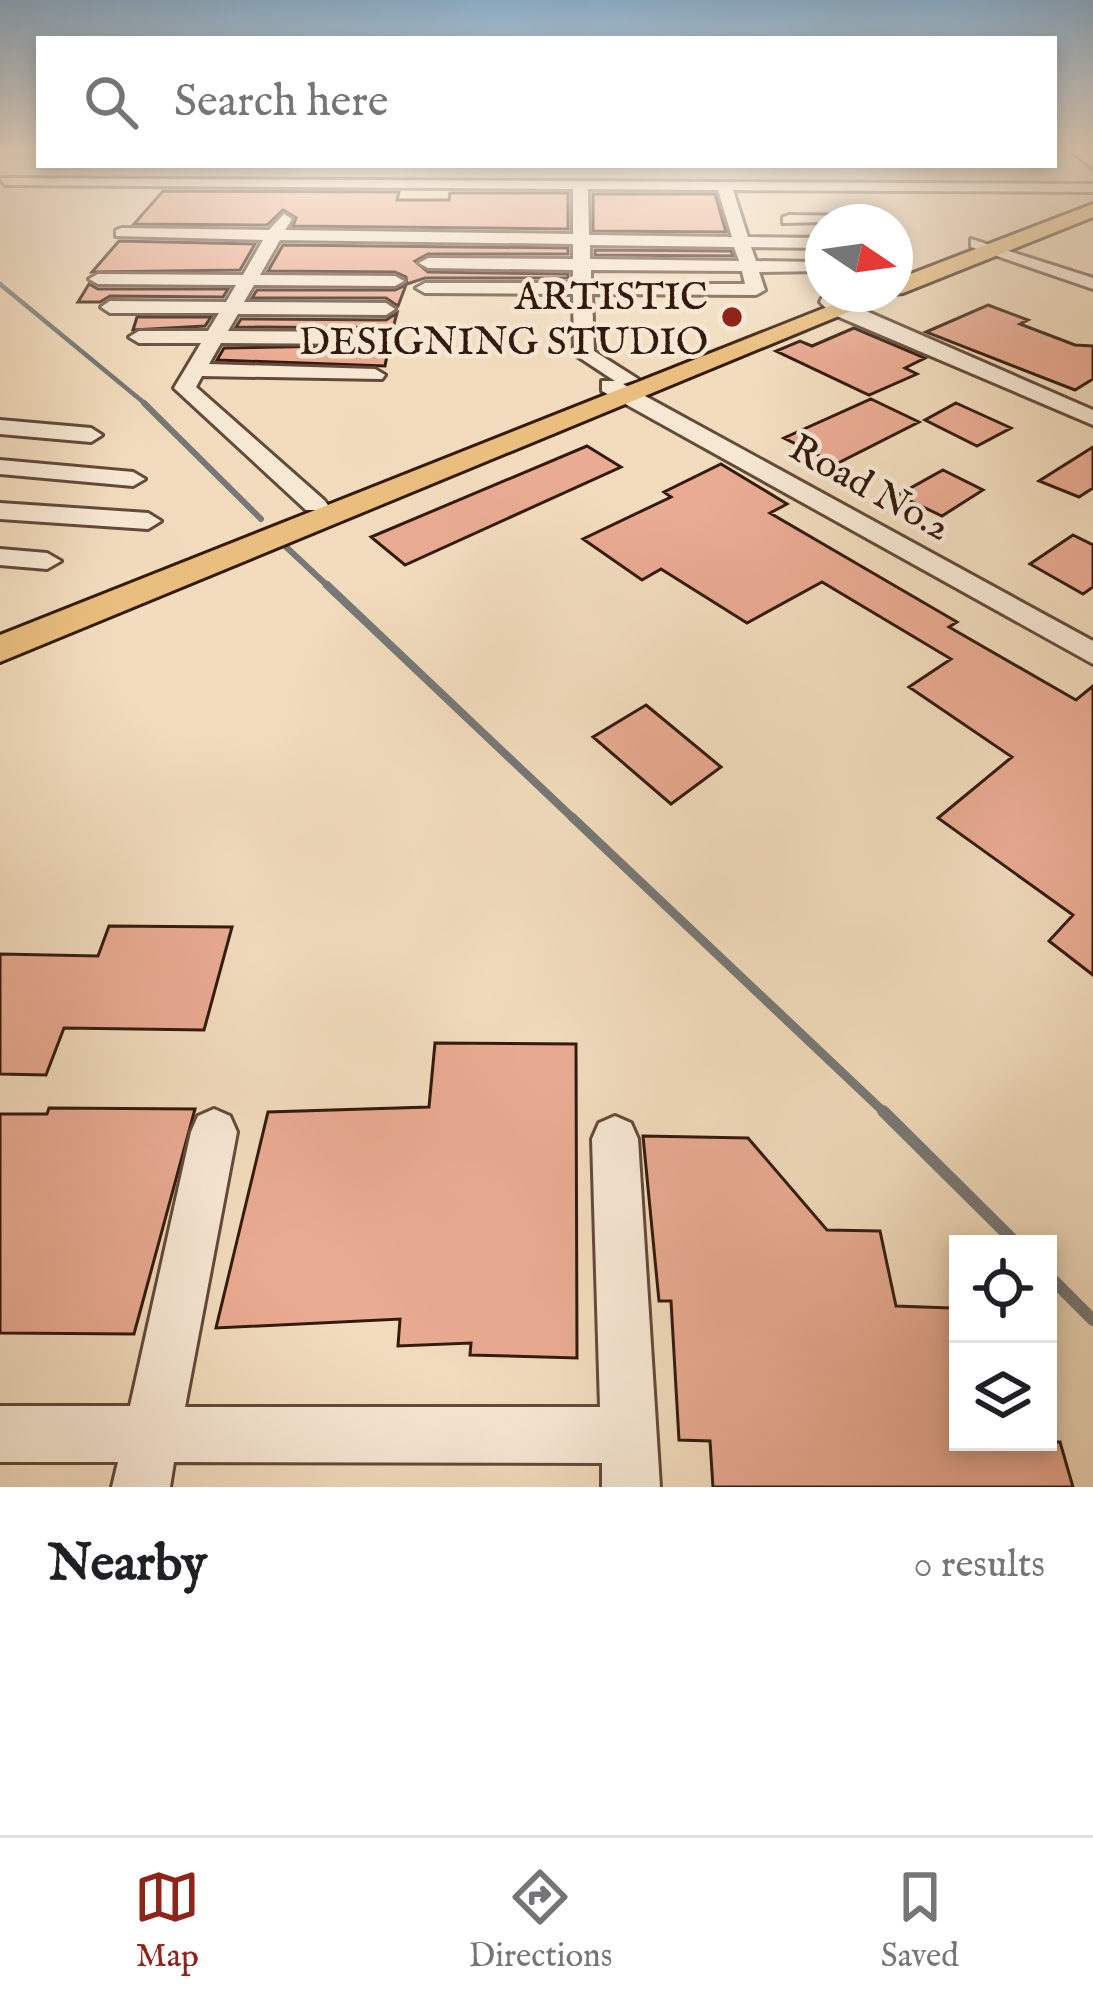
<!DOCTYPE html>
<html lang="en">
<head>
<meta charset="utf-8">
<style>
  :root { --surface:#fff; --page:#f6f6f6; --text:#202124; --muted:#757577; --line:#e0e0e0; --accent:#8f2418 }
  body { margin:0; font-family:"IM FELL English",serif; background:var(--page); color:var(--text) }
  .controls { position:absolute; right:36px; bottom:36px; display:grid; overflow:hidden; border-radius:0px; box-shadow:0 6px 18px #0003 }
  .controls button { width:108px; height:108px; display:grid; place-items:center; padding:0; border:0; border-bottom:3px solid var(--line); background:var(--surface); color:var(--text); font:60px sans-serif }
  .compass { position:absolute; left:805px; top:204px; width:108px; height:108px; border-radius:50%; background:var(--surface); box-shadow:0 6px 18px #0003; rotate:103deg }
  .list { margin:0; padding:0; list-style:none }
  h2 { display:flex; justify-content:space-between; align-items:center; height:156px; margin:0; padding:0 48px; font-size:51px }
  h2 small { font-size:39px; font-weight:400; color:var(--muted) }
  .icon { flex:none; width:66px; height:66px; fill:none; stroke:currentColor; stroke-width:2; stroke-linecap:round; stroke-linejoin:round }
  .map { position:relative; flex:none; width:1093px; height:1487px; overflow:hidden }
  .search { position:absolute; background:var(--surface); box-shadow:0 6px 18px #0003; left:36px; right:36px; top:36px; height:132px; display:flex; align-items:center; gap:30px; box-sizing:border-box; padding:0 42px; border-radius:0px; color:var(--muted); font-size:45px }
  .sheet { height:348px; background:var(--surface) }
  nav { display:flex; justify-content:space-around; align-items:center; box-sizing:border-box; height:168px; border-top:3px solid var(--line); background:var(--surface); font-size:33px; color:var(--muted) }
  nav a { display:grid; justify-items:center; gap:6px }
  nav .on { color:var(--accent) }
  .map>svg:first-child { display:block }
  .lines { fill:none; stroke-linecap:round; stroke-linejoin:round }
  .stream-far4 { stroke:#767977; stroke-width:4.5 }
  .stream-far3 { stroke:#767977; stroke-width:6 }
  .stream-far2 { stroke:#767977; stroke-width:8 }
  .stream-far1 { stroke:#767977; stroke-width:9 }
  .stream { stroke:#767977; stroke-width:12 }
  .building { fill:#eaab93; stroke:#341a0e; stroke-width:3 }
  .minor-casing { stroke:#644a3a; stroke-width:6 }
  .major-casing { stroke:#341a0e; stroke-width:6 }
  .minor { fill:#f7e8d4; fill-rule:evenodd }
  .major { fill:#e9be7e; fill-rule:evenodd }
  .poi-dot { fill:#8f2418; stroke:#f7e8d4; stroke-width:4.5 }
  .labels { text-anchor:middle; stroke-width:9; stroke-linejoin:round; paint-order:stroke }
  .far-poi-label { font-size:39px; fill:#341a0e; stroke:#f7e8d4; text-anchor:end }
  .far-street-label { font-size:39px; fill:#341a0e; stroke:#f7e8d4 }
</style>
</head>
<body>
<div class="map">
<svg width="1093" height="1487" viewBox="0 0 1093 1487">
  <rect width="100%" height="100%" fill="#f2dcbd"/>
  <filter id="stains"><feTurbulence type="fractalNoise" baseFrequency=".00167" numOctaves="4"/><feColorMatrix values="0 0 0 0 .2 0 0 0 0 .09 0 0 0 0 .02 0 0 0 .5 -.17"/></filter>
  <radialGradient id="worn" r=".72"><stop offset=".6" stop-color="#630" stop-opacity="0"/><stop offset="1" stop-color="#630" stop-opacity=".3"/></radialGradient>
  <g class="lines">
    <path class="stream-far4" d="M0,284L148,406"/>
    <path class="stream-far3" d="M144,403L261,519
      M284,545L330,588"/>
    <path class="stream-far2" d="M327,585L575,820"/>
    <path class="stream-far1" d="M572,817L886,1114"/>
    <path class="stream" d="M883,1111L1017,1244
      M1048,1275L1093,1320"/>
  </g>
  <path class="building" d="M163,191L399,192L397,200H449L450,193H568V229L293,226L296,218L283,210L267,225L134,224Z
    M593,194H715L726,232L593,231Z
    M119,241L255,244L240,270L92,272Z
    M283,245L568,248V254H428L415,261L428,272L568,274V278H425L407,284L406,277L395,272L268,271Z
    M595,250L731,251L733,256L595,255Z
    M89,284L98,289H228L223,297L110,296L100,302H78Z
    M406,285L398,306L386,298H252L257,290H395Z
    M988,305L1028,320L1020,324L1075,345L1093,346V379L1075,390L926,332Z
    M397,313L392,332L383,328L236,327L241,319L386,320Z
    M137,317H211L205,326L133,330Z
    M854,328L925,358L905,368L917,374L869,395L776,351L800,341L812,346Z
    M389,345L385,366L217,360L224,348Z
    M871,399L919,422L836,464L784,438Z
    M956,403L1011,428L977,446L925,420Z
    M587,446L621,467L405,565L371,537Z
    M1093,447V488L1079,497L1039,481Z
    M721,464L787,504L770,513L957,622L949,627L1076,700L1093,686V975L1049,941L1073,915L938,818L1012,757L909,687L951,659L822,582L747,623L661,569L642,580L583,539L671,497L664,492Z
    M943,470L983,490L942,516L898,495Z
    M1073,535L1093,545V587L1083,594L1030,564Z
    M646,705L721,767L671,804L593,737Z
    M109,926L232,927L204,1030L64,1028L46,1075L0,1074V954L98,956Z
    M435,1043L576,1044L577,1358L470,1355L471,1343L398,1346L400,1319L216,1328L268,1112L429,1107Z
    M49,1108L195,1109L134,1334L0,1333V1114H47Z
    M643,1136L748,1138L827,1230L880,1231L896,1306L951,1308L958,1314V1442H1060L1073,1487H713L710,1441L679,1440L671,1301H659Z"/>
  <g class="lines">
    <g class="minor-casing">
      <path id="minor" d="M1068,149H1083L1093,157V168Z
        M0,178L1093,184V192L733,190L748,237L823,238V248L751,247L756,261L815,262L821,263V271L759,272L765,290L756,295L592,294L594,351L638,379L623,384L1093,641V664L602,391V381H615L574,354L573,294L425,293L416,288L425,283H573V270L428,268L419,263L428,258L573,259V244L280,240L260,275L395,276L404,281L395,286L254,285L244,302L386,303L395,309L386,315L238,314L228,331L383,332L393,338L383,344L221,343L209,364L375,369L385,375L382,379L202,376L196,387L324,500L328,505L324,510H306L174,388L201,343H139L129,337L139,331H208L219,313H110L101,307L110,301L226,302L236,285L98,284L89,279L98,274L243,275L263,240L116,236V230L122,228L269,230L284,214L292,219L285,230L573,234V189L5,185ZM588,189L718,190L732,237L589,235ZM590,245L734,247L739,261L590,259ZM591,270L742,271L745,284H591Z
        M789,215L860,216L868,221L783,223V217Z
        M971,239L1093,278V289L971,247Z
        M822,298H836L1093,410V425L832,314L820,302Z
        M0,420L91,428L102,435L91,442L0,434Z
        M0,460L133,472L145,479L133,486L0,474Z
        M0,503L148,513L161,521L148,529L0,519Z
        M0,549L47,553L61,561L47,569L0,565Z
        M214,1109L230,1116L237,1132L185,1407H600L592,1139L599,1123L615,1116L631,1123L638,1139L660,1487H602V1463L174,1462L170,1487H112L118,1462H0V1406H130L191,1132L198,1116Z"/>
    </g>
    <g class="major-casing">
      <path id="major" d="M1093,204V217L903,293L892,294L0,662V635L860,294H895V280Z"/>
    </g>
    <use href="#minor" class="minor"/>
    <use href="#major" class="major"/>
  </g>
  <linearGradient id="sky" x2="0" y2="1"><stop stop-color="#8cb6d7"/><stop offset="0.42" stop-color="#f9efe1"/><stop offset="1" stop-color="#f9efe1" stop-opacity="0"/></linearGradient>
  <rect width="1093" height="357" fill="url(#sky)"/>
  <circle class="poi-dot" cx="732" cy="317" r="12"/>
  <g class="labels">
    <g class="far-poi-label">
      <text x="708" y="309">ARTISTIC<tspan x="708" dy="45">DESIGNING STUDIO</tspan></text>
    </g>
    <g class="far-street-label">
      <text transform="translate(871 486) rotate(29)" y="14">Road No.2</text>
    </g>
  </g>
  <rect width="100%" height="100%" filter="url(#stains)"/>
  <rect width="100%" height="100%" fill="url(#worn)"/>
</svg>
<div class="controls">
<button><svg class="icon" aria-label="locate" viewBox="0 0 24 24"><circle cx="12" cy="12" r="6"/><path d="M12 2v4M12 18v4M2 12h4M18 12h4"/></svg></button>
<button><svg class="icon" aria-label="layers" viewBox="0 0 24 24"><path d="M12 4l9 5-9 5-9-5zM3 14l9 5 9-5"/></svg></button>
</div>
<svg class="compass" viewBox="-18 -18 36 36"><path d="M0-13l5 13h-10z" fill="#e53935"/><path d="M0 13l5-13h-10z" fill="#757577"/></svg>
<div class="search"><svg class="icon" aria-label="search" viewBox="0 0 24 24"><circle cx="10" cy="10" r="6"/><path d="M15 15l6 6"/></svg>Search here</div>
</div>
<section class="sheet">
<h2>Nearby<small>0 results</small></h2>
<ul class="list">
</ul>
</section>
<nav>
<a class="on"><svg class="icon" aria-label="map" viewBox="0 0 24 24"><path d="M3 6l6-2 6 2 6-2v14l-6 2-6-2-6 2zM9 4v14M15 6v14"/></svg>Map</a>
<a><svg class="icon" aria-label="directions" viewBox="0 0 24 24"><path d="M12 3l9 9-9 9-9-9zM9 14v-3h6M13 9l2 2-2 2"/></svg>Directions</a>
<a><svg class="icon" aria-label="saved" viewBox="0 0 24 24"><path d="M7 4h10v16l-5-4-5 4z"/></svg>Saved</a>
</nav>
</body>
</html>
